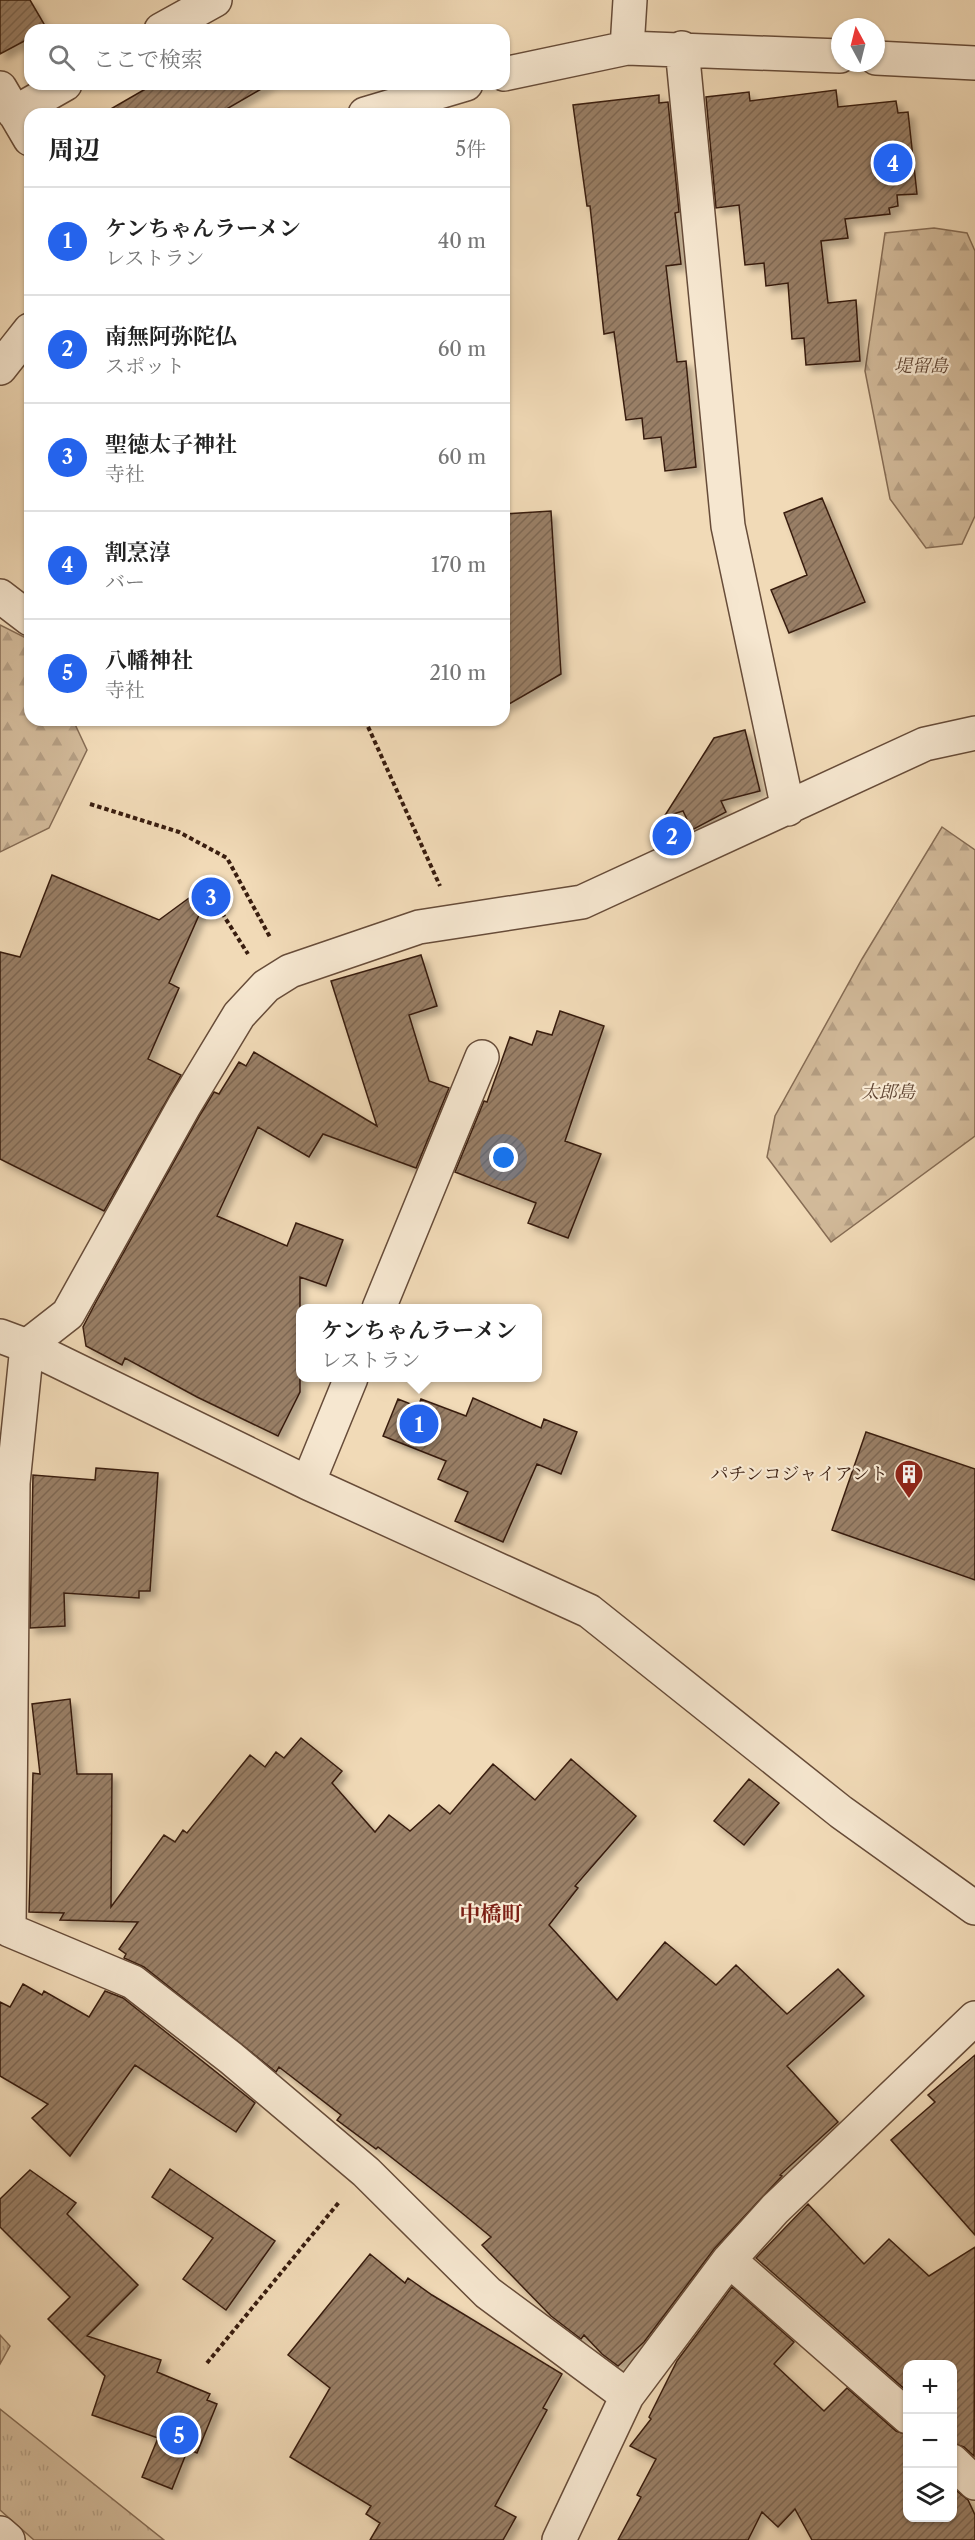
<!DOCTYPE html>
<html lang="ja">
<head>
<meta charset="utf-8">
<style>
  :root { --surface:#fff; --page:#f2f2f2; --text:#222; --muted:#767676; --line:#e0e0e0; --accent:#2563eb }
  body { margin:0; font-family:"Libre Caslon Text","Noto Serif JP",serif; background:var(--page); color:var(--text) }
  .controls { position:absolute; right:18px; bottom:18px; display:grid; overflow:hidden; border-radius:12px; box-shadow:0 2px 4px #0004 }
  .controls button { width:54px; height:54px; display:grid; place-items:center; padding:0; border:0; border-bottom:2px solid var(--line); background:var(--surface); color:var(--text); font:30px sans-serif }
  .compass { position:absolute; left:831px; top:18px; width:54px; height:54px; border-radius:50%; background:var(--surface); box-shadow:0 2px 4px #0004; rotate:353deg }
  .you { position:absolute; left:504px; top:1158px; width:21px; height:21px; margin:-15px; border:4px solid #fff; border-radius:50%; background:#1a73e8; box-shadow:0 0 0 9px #1a73e833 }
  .badge { display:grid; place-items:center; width:39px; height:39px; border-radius:50%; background:var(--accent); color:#fff; font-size:20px; font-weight:700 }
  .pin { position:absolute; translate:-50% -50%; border:3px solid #fff; box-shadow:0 2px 6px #0006 }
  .popup { position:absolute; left:296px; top:1304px; width:246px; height:78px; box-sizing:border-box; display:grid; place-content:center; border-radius:12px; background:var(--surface); filter:drop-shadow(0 2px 4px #0005); font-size:20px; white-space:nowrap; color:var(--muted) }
  .popup b { font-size:22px; color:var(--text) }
  .popup::after { content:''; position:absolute; left:50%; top:100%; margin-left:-12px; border:12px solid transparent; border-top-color:var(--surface) }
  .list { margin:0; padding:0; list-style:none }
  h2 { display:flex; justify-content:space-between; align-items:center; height:78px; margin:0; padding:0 24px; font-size:26px }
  h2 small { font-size:20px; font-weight:400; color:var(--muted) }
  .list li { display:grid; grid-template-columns:39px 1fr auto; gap:18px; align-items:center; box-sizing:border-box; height:108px; padding:0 24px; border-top:2px solid var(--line) }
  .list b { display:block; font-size:22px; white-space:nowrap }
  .list p { margin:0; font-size:20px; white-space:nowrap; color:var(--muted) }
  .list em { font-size:20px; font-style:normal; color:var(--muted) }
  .icon { flex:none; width:33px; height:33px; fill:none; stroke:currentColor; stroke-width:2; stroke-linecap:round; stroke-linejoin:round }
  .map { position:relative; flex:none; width:975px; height:2540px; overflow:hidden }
  .search { position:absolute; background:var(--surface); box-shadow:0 2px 4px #0004; left:24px; top:24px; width:486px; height:66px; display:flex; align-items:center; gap:15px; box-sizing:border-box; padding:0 21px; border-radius:18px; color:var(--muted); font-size:22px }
  .panel { position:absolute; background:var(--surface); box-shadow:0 2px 4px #0004; left:24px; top:108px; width:486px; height:618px; border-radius:18px }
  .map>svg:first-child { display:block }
  .forest { fill:url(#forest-firs); stroke:#866c54; stroke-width:1.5 }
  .park { fill:url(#park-tufts); stroke:#866c54; stroke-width:1.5 }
  .building { fill:url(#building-hatch); stroke:#391d0f; stroke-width:1.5; filter:url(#shadow) }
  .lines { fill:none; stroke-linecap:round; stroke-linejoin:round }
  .minor-casing { stroke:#674c39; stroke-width:36 }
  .path { stroke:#391d0f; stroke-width:4; stroke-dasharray:4.5 3; stroke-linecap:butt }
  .minor { stroke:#f6e7d0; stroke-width:33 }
  .labels { text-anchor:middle; stroke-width:4.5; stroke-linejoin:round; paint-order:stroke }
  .park-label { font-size:18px; font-style:italic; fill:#5f4432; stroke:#f6e7d0 }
  .poi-label { font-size:18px; fill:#391d0f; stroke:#f6e7d0; text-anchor:end }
  .quarter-label { font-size:21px; font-weight:bold; fill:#7a1f14; stroke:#f6e7d0 }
</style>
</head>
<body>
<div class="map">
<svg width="975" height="2540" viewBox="0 0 975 2540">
  <defs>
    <pattern id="forest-firs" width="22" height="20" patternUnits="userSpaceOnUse" patternTransform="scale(1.5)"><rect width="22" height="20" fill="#d2ba9a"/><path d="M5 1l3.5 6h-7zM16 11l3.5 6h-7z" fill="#b59f84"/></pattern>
    <pattern id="park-tufts" width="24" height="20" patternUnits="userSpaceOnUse" patternTransform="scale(1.5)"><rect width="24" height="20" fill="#d2ba9a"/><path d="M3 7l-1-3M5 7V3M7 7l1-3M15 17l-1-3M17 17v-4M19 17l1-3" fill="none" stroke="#b59f84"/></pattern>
    <pattern id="building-hatch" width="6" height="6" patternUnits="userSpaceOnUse" patternTransform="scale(1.5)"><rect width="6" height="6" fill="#997f66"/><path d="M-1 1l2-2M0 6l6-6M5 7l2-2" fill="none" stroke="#7e6752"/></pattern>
    <filter id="shadow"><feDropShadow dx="5.5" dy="5.5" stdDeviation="3" flood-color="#0004"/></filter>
  </defs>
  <rect width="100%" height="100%" fill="#f1dab7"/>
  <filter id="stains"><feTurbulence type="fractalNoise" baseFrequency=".00333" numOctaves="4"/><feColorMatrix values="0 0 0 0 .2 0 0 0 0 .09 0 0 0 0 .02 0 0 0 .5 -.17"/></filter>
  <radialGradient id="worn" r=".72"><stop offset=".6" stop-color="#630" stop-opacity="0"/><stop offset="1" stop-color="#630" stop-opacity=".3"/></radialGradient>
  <path class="forest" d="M934,228L967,233L975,251V516L962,544L926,548L890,499L865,371L885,233Z
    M0,625L30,640V720H73L87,750L49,828L0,852Z
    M942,827L975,850V1136L831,1242L767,1157L775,1116L862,959Z"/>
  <path class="park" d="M0,2335L10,2346L0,2364Z
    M0,2409L164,2540H34L0,2510Z"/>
  <path class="building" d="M0,0H30L47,29L30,30V38L0,54Z
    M154,84H270L218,114H102Z
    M836,90L838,107L896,101L898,113L908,112L917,194L897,195L898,206L889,208L890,214L845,219L848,238L821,241L828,303L856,300L860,361L806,365L804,338L792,339L788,283L766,286L764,263L745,265L739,205L716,208L706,97L749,92L750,101Z
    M659,95V103L668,102L679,212L675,213L681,264L666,266L677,362L686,361L696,467L665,471L661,437L644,439L642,418L626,420L614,332L604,334L590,206H587L573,105Z
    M822,498L865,602L789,633L771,590L807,575L784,513Z
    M551,511L561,674L504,707V514Z
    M745,730L760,791L721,801L726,812L692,830L683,811L664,817L714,738Z
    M52,875L159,920L215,879L169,983L179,988L148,1059L181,1075L104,1211L0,1159V952L20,957Z
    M421,955L437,1006L409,1015L429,1081L449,1088L416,1168L323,1134L309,1157L258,1127L217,1216L287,1246L296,1223L343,1240L326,1286L300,1277V1392L278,1436L197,1397L125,1358L122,1365L86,1346L83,1327L96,1302L200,1115L214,1092L219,1094L239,1062L246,1066L254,1052L377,1126L331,981Z
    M560,1011L604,1026L565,1141L601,1154L568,1238L528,1223L536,1203L455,1172L484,1101L487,1102L510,1037L532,1045L537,1031L552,1035Z
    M473,1398L541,1428L544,1419L577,1432L561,1474L537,1464L503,1542L455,1521L468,1492L438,1479L446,1461L383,1436L398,1399L418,1407L421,1399L466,1416Z
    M866,1432L975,1469V1580L832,1530Z
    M96,1468L158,1473L150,1591H139V1598L64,1593L65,1626L30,1628L33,1475L95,1480Z
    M70,1699L77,1774H112L111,1907L164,1835L175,1842L183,1830L187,1833L250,1755L265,1767L276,1752L284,1758L301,1738L342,1771L332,1783L375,1832L389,1815L410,1831L439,1805L450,1814L493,1764L535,1800L571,1759L636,1816L575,1886L578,1888L549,1925L617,2000L665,1942L716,1985L736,1965L787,2014L838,1969L864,1996L787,2066L838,2122L780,2175L782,2176L714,2249L644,2342L618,2366L602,2354L584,2335L581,2339L551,2316L482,2245L491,2237L451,2204L378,2147L376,2149L337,2120L341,2115L279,2067L276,2072L144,1967L124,1958L126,1954L119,1949L138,1922L60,1920L64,1913L29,1912L33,1773L40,1774L32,1704Z
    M749,1779L779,1803L744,1845L714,1821Z
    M23,1984L42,1995L44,1991L89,2017L105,1991L123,1998L255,2103L236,2132L135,2065L70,2156L32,2118L48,2104L0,2076V2002L10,2007Z
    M975,2055V2235L891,2140L935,2102L928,2095Z
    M170,2169L275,2241L226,2310L183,2279L213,2238L152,2197Z
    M30,2170L76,2203L67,2214L138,2285L87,2336L161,2360L157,2372L210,2394L207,2400L217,2404L197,2453L188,2449L172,2489L142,2477L158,2438L92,2415L105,2376L48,2319L70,2297L0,2227V2199Z
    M808,2204L864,2264L889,2239L929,2276L975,2247L974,2456L964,2447L952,2443V2364H908V2392L756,2258Z
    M370,2254L405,2283L408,2278L432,2295L562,2374L543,2408L547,2410L495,2506L516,2517L503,2540H370L380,2523L366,2514L371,2506L290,2457L330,2388L288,2355Z
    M732,2287L794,2342L774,2364L824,2411L847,2388L896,2431L908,2435V2517H952V2487L968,2500L975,2515V2540H812L795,2509L778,2527L762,2512L748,2540H618L641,2497L637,2495L656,2459L630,2446L651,2419L649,2417L677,2361Z"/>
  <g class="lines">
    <g class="minor-casing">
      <path id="minor" d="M161,30L215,0
        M627,48L630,0
        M682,48L728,526L788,809
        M876,58L975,63
        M504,74L627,48L840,56
        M0,88L30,139
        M14,113L65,84
        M365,114L466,84
        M0,368L30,330
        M0,596L30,619
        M379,1308L482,1057
        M0,1336L27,1346L308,1483L589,1611L841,1812L975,1908
        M308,1483L351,1378
        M9,1930L13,1483L27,1346L68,1314L184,1106L239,1015L266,986L290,971L419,927L582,902L925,744L975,733
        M9,1930L133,1982L231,2058L366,2172L488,2293L627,2396
        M729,2260L908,2417
        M952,2461L975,2483
        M0,2533L8,2540
        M559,2540L627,2396L729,2260L775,2209L975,2018"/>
    </g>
    <path class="path" d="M365,720L440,886
      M90,804L179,832L227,858L271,939
      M222,913L248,954
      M207,2363L340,2201"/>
    <use href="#minor" class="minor"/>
  </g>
  <defs>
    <g id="building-pin" transform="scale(1.5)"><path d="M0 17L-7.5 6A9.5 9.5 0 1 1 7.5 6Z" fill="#8f2418" stroke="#f6e7d0"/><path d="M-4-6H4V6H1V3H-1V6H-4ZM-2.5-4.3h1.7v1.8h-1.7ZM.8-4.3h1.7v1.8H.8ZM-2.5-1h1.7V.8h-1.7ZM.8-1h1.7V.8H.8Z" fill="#fff"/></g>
  </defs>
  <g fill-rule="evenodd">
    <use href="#building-pin" x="909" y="1474"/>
  </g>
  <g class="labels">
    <g class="park-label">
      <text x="921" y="372">堤留島</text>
      <text x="888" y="1098">太郎島</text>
    </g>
    <g class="poi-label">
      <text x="888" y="1480">パチンコジャイアント</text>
    </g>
    <g class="quarter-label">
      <text x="491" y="1921">中橋町</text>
    </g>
  </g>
  <rect width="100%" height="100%" filter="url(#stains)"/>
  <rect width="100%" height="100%" fill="url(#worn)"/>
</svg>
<div class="controls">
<button>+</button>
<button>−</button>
<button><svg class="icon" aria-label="layers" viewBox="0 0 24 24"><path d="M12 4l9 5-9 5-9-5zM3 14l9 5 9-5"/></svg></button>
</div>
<svg class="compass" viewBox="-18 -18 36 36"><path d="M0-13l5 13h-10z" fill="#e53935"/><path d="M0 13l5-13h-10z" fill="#767676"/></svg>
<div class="you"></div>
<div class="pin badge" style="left:419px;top:1424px">1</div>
<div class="popup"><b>ケンちゃんラーメン</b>レストラン</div>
<div class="pin badge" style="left:672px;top:836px">2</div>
<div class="pin badge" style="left:211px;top:897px">3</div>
<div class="pin badge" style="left:893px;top:163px">4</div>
<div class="pin badge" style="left:179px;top:2435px">5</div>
<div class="search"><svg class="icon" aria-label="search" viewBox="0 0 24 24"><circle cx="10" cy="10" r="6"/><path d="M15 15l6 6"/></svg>ここで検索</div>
<section class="panel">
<h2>周辺<small>5件</small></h2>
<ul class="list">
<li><span class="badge">1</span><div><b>ケンちゃんラーメン</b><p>レストラン</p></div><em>40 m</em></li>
<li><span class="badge">2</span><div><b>南無阿弥陀仏</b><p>スポット</p></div><em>60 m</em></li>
<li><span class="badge">3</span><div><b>聖徳太子神社</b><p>寺社</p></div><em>60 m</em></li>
<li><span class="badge">4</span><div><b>割烹淳</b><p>バー</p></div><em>170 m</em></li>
<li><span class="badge">5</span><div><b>八幡神社</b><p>寺社</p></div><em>210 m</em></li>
</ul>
</section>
</div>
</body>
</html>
